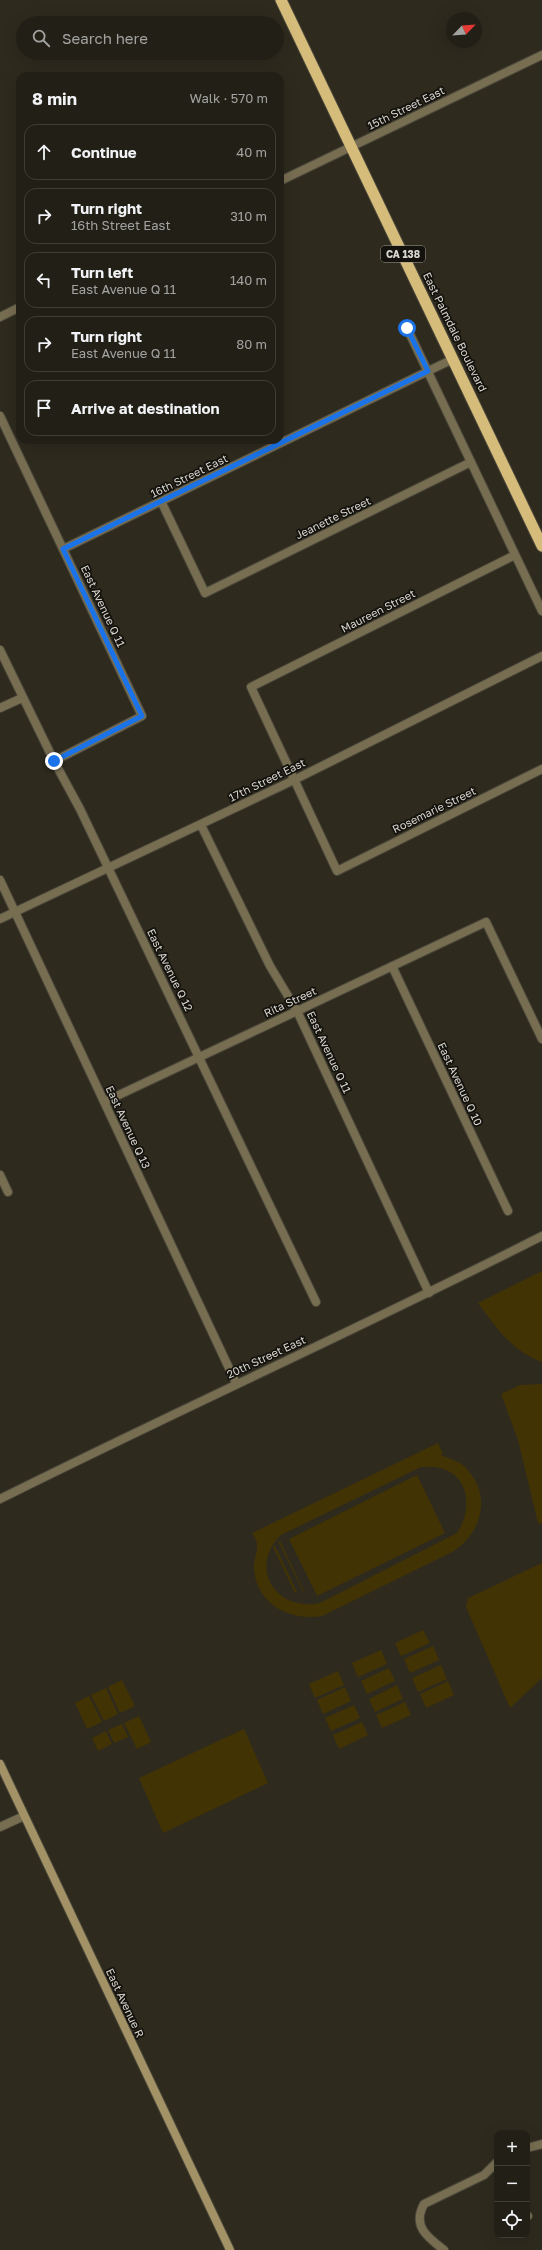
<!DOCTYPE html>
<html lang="en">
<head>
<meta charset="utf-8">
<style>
  :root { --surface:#222016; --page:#2a281f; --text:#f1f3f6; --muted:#a2a3a1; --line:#3f3e35 }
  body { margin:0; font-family:"Golos Text",sans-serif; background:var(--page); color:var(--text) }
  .controls { position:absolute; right:12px; bottom:12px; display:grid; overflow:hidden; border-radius:8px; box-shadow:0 4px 16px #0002 }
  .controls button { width:36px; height:36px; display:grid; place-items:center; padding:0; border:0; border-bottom:1px solid var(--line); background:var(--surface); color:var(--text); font:20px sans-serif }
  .compass { position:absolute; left:446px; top:12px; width:36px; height:36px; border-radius:50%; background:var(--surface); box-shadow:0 4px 16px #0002; rotate:65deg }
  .stop { position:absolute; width:12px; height:12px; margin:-9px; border:3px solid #1a73e8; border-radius:50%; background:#fff }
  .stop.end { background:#1a73e8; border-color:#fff; box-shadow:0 1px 4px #0008 }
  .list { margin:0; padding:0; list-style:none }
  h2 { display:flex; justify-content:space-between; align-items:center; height:52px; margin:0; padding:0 16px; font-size:17px }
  h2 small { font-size:13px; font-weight:400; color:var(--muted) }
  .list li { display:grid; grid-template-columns:26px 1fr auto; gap:12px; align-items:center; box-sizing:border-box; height:56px; margin:0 8px 8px; padding:0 8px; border:1px solid var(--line); border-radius:12px }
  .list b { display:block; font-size:15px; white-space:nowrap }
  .list p { margin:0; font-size:13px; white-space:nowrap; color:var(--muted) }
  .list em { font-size:13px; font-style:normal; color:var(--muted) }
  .icon { flex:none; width:22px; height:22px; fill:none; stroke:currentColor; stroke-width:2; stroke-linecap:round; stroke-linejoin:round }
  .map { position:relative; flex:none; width:542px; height:2250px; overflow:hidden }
  .search { position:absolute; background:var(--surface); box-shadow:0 4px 16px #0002; left:16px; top:16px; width:268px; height:44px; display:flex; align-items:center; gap:10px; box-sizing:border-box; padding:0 14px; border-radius:22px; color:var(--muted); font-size:15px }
  .panel { position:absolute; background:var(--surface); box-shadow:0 4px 16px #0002; left:16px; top:72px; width:268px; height:372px; border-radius:12px }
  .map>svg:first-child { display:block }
  .green { fill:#423305; fill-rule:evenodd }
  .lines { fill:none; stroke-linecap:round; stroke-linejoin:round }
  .minor-casing { stroke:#49463a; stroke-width:10 }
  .tertiary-casing { stroke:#49463a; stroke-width:10 }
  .secondary-casing { stroke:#49463a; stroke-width:10 }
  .trunk-casing { stroke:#49463a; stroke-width:13 }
  .minor { stroke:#776d51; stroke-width:8 }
  .tertiary { stroke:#776d51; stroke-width:8 }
  .secondary { stroke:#a39265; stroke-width:8 }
  .trunk { stroke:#d6bc7a; stroke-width:11 }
  .route { stroke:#1a73e8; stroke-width:5 }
  .labels { text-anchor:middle; stroke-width:3.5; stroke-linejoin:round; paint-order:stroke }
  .shield { fill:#14120d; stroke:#9e9b95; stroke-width:1 }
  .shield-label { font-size:10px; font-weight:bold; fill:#d9d6cf }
  .street-label { font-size:11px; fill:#d9d6cf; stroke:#14120d }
</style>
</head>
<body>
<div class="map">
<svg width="542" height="2250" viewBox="0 0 542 2250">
  <rect width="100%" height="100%" fill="#2e2a1e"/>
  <path class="green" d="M542,1271V1362C511,1350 498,1330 478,1303Z
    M542,1384V1524L538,1523L518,1440L501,1394L520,1385Z
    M438,1443L443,1454L441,1455C450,1459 459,1461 466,1468C492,1495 482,1532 454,1551L322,1616C290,1621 257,1605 254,1569C253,1561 258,1551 257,1545C257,1541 254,1536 252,1533ZM421,1467C427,1467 434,1466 440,1468C471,1476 472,1511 457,1533L320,1603C275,1612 248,1567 281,1535Z
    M417,1475L445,1533L317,1596L289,1539Z
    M278,1541H280L305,1593H304Z
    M275,1546L297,1592L295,1593L273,1547Z
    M542,1563V1678L510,1708L466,1607L468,1598Z
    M423,1630L430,1643L401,1656L395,1643Z
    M433,1646L439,1660L410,1673L404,1659Z
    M381,1650L387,1664L358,1677L352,1663Z
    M441,1665L447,1679L418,1692L412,1678Z
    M389,1668L395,1681L367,1694L361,1681Z
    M338,1671L344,1685L315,1698L309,1684Z
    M122,1680L135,1706L120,1713L108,1687Z
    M448,1681L454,1695L426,1708L420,1694Z
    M397,1685L403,1699L375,1712L369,1699Z
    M345,1687L351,1701L323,1714L317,1700Z
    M106,1688L118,1714L104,1721L91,1695Z
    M89,1696L102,1722L87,1729L75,1703Z
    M405,1702L411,1715L382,1728L376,1715Z
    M354,1705L360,1718L331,1731L325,1718Z
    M139,1716L151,1742L137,1749L124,1723Z
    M362,1722L368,1735L339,1749L333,1735Z
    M122,1724L128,1737L114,1743L108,1730Z
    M244,1729L268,1783L163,1833L139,1778Z
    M106,1731L112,1744L98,1751L92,1738Z"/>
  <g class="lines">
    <g class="minor-casing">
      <path id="minor" d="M280,181L542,55
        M0,317L20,307
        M407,328L542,611
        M0,416L142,716L54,761
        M161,501L205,593L471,462
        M63,549L453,359
        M515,555L251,687L337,871L542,769
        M0,650L54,761L80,809L316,1302
        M0,708L22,698
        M201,825L270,966L297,1011L429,1293
        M0,880L236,1383
        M0,919L294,780L542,656
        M392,966L508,1211
        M104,1102L486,922L542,1039
        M0,1175L8,1192
        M0,1827L24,1816
        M527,2148L542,2144
        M527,2215L528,2216
        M444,2250C427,2237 412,2226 424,2204L484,2175L497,2162"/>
    </g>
    <g class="tertiary-casing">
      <path id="tertiary" d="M0,1499C180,1409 363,1327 542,1236"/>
    </g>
    <g class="secondary-casing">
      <path id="secondary" d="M0,1764L230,2250"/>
    </g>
    <g class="trunk-casing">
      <path id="trunk" d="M281,0L542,546"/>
    </g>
    <use href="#minor" class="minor"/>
    <use href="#tertiary" class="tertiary"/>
    <use href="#secondary" class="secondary"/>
    <use href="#trunk" class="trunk"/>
  </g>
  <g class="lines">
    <path class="route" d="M54,761L142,716L63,549L428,371L407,328"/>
  </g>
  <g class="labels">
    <rect class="shield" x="381" y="246" width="44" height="16" rx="3"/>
    <g class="shield-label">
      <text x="403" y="258">CA 138</text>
    </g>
    <g class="street-label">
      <text transform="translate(406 108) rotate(-26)" y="4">15th Street East</text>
      <text transform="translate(455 332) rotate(64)" y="4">East Palmdale Boulevard</text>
      <text transform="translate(189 476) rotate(-26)" y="4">16th Street East</text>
      <text transform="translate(333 518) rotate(-26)" y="4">Jeanette Street</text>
      <text transform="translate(103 606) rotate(65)" y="4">East Avenue Q 11</text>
      <text transform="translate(378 611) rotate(-27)" y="4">Maureen Street</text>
      <text transform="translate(267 780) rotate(-26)" y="4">17th Street East</text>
      <text transform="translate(434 810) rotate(-26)" y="4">Rosemarie Street</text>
      <text transform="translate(170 970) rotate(64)" y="4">East Avenue Q 12</text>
      <text transform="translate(290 1002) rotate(-25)" y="4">Rita Street</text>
      <text transform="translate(329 1052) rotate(65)" y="4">East Avenue Q 11</text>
      <text transform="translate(460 1084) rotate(65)" y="4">East Avenue Q 10</text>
      <text transform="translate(128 1127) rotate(65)" y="4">East Avenue Q 13</text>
      <text transform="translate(266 1357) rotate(-25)" y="4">20th Street East</text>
      <text transform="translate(125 2003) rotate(65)" y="4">East Avenue R</text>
    </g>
  </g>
</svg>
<div class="controls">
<button>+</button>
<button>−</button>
<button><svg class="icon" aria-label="locate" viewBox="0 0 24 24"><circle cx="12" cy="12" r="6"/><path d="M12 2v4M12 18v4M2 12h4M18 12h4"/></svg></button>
</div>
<svg class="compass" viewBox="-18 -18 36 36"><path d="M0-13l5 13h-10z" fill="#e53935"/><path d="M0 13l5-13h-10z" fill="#a2a3a1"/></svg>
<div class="stop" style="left:407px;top:328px"></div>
<div class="stop end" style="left:54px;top:761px"></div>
<div class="search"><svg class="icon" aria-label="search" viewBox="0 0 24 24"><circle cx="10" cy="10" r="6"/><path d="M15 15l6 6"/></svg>Search here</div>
<section class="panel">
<h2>8 min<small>Walk · 570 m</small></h2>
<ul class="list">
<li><svg class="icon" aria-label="ahead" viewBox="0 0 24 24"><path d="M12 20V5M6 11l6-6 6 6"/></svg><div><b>Continue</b></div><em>40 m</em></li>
<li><svg class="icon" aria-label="right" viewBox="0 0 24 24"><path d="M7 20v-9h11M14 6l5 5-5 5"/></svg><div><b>Turn right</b><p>16th Street East</p></div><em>310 m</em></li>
<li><svg class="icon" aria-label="left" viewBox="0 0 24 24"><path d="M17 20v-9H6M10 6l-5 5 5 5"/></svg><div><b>Turn left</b><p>East Avenue Q 11</p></div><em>140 m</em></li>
<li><svg class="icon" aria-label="right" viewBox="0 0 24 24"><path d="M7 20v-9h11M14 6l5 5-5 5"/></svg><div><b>Turn right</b><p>East Avenue Q 11</p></div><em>80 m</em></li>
<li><svg class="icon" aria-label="arrive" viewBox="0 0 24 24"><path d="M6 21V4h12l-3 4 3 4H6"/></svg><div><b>Arrive at destination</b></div></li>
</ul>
</section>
</div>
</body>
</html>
